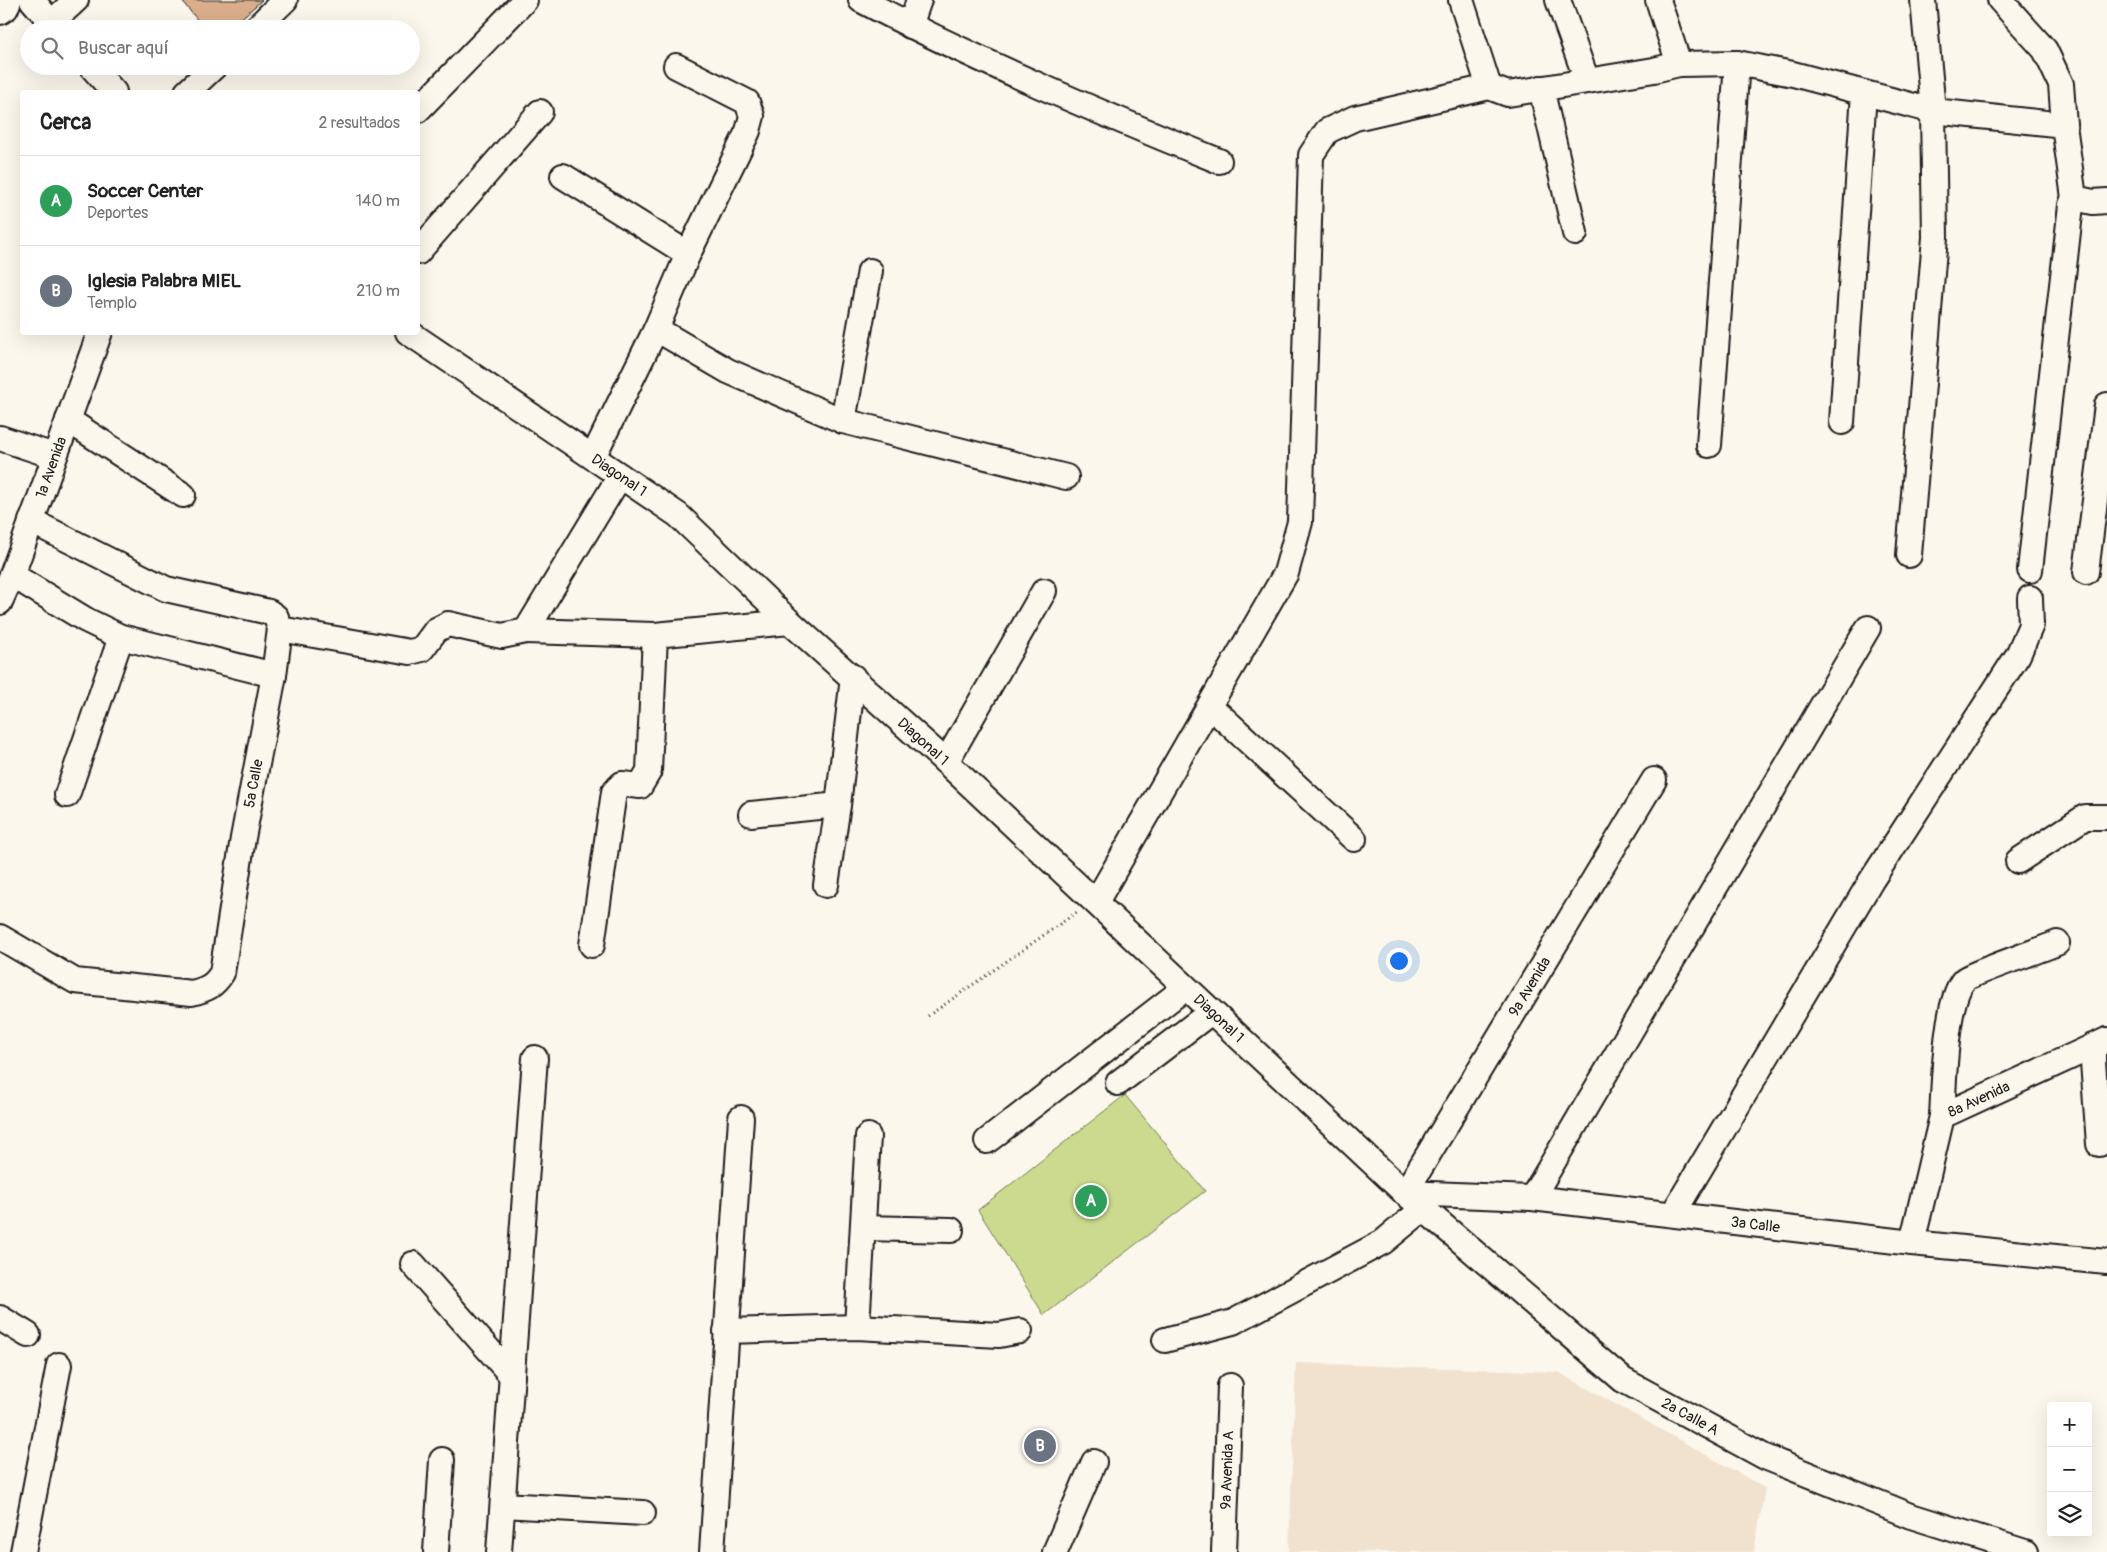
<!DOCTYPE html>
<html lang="es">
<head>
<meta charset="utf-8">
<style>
  :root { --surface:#fff; --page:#f2f2f2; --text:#222; --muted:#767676; --line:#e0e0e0; --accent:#1a73e8 }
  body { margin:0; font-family:Pangolin,sans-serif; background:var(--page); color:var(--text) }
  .controls { position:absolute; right:15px; bottom:15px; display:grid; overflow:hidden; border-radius:5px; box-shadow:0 5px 20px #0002 }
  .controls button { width:45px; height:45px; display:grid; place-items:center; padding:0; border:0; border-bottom:1px solid var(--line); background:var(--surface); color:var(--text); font:25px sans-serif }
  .you { position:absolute; left:1398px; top:960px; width:18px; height:18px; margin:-12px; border:4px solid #fff; border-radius:50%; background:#1a73e8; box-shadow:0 0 0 8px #1a73e833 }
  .badge { display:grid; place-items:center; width:32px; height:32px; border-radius:50%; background:var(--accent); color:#fff; font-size:16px; font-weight:700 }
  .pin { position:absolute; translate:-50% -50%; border:2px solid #fff; box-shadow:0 1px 5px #0006 }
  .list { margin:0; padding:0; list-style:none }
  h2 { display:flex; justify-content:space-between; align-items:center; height:65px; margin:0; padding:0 20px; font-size:21px }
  h2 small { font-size:16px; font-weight:400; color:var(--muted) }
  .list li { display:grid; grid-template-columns:32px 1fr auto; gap:15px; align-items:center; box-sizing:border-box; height:90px; padding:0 20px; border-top:1px solid var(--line) }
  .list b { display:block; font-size:19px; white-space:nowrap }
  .list p { margin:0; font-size:16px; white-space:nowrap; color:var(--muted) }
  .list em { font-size:16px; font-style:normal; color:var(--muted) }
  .icon { flex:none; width:28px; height:28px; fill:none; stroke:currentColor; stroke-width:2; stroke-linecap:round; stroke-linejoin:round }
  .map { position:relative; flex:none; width:2107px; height:1552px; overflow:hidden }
  .search { position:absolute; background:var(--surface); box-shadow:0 5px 20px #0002; left:20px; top:20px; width:400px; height:55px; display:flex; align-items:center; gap:12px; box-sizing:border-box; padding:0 18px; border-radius:28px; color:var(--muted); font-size:19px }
  .panel { position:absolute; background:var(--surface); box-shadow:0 5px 20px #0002; left:20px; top:90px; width:400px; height:245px; border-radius:5px }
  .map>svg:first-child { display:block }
  .built { fill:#f1e1cf }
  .green { fill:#cbda8e; stroke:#747b55 }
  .building { fill:#daae8b; stroke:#1c1c1c }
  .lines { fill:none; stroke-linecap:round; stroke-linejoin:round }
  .minor-casing { stroke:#1c1c1c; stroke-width:28 }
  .path { stroke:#1c1c1c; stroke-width:3; stroke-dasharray:1 4; stroke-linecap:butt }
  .minor { stroke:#fbf7ec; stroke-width:24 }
  .labels { text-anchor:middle; stroke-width:5; stroke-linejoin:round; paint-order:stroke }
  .street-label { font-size:15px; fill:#1c1c1c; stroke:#fbf7ec }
</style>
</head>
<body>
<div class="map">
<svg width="2107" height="1552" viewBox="0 0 2107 1552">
  <rect width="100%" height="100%" fill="#fbf7ec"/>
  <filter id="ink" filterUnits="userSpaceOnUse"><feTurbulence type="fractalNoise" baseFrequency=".02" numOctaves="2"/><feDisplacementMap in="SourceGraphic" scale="10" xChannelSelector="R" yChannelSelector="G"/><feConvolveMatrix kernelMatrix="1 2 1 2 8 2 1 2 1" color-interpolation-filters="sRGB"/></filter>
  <g filter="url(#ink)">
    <path class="built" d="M1296,1363L1558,1372L1765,1488L1754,1552H1289Z"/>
    <path class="green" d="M1125,1095L1205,1191L1044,1315L978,1210Z"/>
    <path class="building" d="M181,0H262L229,29H205Z"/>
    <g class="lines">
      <g class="minor-casing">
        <g id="minor">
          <path d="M32,0L57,29"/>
          <path d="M861,0C977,61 1098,112 1219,161"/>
          <path d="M1461,0L1489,87"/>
          <path d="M1558,0L1587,81"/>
          <path d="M1658,0L1679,64"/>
          <path d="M2000,0L2045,50L2061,84L2064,125"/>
          <path d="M0,12L6,8L9,0"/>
          <path d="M52,22L76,0"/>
          <path d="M910,26L919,0"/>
          <path d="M255,29L285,0"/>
          <path d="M91,66L114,92"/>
          <path d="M676,66L747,102L752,116L748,131L688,254"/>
          <path d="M1541,88L1575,233"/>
          <path d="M187,92L215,66"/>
          <path d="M418,110L525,0"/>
          <path d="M563,176L688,254L656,329L593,457"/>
          <path d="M418,252L540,112"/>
          <path d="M656,329L728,371L843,421L1066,477"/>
          <path id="s1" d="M408,332L678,515L790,622L946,762L1405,1193L1623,1380L1765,1457L1911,1516L2025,1552"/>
          <path d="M68,420L183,495"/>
          <path d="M843,421L870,271"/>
          <path d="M1842,422L1864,93"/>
          <path d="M0,438L54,456"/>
          <path d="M1709,445L1737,63"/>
          <path d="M1909,555L1935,237L1933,111L1923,0"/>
          <path d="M2030,570L2071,205L2074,198"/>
          <path d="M2086,572L2107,405"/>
          <path d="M12,575L86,620L121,637L274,675"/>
          <path id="s2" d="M0,602L12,575L100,332"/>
          <path d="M280,629L410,652L422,649L436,630L448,624L502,636L526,631L620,476"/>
          <path d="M526,631L655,635L790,622"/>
          <path d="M1210,706L1354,839"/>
          <path d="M946,762L1044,591"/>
          <path d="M67,795L121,637"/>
          <path d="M751,814L838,805L853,677"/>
          <path d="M2018,861L2085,817H2107"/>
          <path d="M826,885L838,805"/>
          <path d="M1096,902L1286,573L1300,522L1311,155L1327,131L1355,118L1489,87L1508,94L1654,70L1679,64L1737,63L1793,74L1933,111L2064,125L2074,198L2093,202L2107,201"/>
          <path id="s3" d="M0,937L75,981L192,993C207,989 214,986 222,973L243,838L274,675L280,629L276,617L269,612L166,589L31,521"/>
          <path d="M592,945L614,792L622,784L640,786L649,771L655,635"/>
          <path d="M2093,1046V1062L2099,1144"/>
          <path d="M1118,1083L1211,1012"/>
          <path d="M1942,1116C1944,1086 1945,1001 1964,980C1970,974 2043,949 2057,943"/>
          <path d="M987,1141L1185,988"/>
          <path id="s4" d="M1405,1193L1532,1198L1912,1243L2107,1262"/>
          <path id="s5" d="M1405,1193L1654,780"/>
          <path d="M1532,1198L1868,628"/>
          <path d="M1673,1214L1871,881L2018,655L2031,625L2030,598"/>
          <path d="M863,1228L951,1230"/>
          <path id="s6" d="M1912,1243L1942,1116L2107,1040"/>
          <path d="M413,1264L512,1376"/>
          <path d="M0,1318L28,1335"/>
          <path d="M857,1327L868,1136"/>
          <path d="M726,1331L857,1327L999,1335L1020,1331"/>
          <path d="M1165,1340L1233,1322L1383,1242L1423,1209"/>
          <path d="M503,1505L643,1513"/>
          <path d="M23,1552L59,1365"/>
          <path d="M436,1552L442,1460"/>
          <path d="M499,1552L535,1058"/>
          <path d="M712,1552L741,1118"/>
          <path d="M1055,1552L1094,1462"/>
          <path id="s7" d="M1224,1552L1230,1386"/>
        </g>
      </g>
      <path class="path" d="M928,1016L1077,912"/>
      <use href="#minor" class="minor"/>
    </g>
  </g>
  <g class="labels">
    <g class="street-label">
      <text dy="5" stroke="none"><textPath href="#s2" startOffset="144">1a Avenida</textPath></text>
      <text dy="5" stroke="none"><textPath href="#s1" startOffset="255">Diagonal 1</textPath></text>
      <text dy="5" stroke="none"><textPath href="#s1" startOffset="660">Diagonal 1</textPath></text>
      <text dy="5" stroke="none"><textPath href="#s3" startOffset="434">5a Calle</textPath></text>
      <text dy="5" stroke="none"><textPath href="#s5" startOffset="241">9a Avenida</textPath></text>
      <text dy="5" stroke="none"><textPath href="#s1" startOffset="1065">Diagonal 1</textPath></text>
      <text dy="5" stroke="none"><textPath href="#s6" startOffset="171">8a Avenida</textPath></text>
      <text dy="5" stroke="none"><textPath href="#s4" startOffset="352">3a Calle</textPath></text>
      <text dy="5" stroke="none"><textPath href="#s1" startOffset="1684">2a Calle A</textPath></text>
      <text dy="5" stroke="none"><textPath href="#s7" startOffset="82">9a Avenida A</textPath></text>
    </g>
  </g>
</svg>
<div class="controls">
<button>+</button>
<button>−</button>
<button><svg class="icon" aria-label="layers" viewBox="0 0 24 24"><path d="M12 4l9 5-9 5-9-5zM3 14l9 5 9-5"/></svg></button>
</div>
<div class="you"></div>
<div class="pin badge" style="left:1091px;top:1201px;background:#2e9e5b">A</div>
<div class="pin badge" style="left:1040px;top:1446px;background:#6b7280">B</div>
<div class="search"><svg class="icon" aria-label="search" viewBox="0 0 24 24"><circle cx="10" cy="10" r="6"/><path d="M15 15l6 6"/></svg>Buscar aquí</div>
<section class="panel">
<h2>Cerca<small>2 resultados</small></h2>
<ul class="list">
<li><span class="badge" style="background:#2e9e5b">A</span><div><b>Soccer Center</b><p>Deportes</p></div><em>140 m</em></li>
<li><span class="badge" style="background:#6b7280">B</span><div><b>Iglesia Palabra MIEL</b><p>Templo</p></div><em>210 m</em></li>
</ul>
</section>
</div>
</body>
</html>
